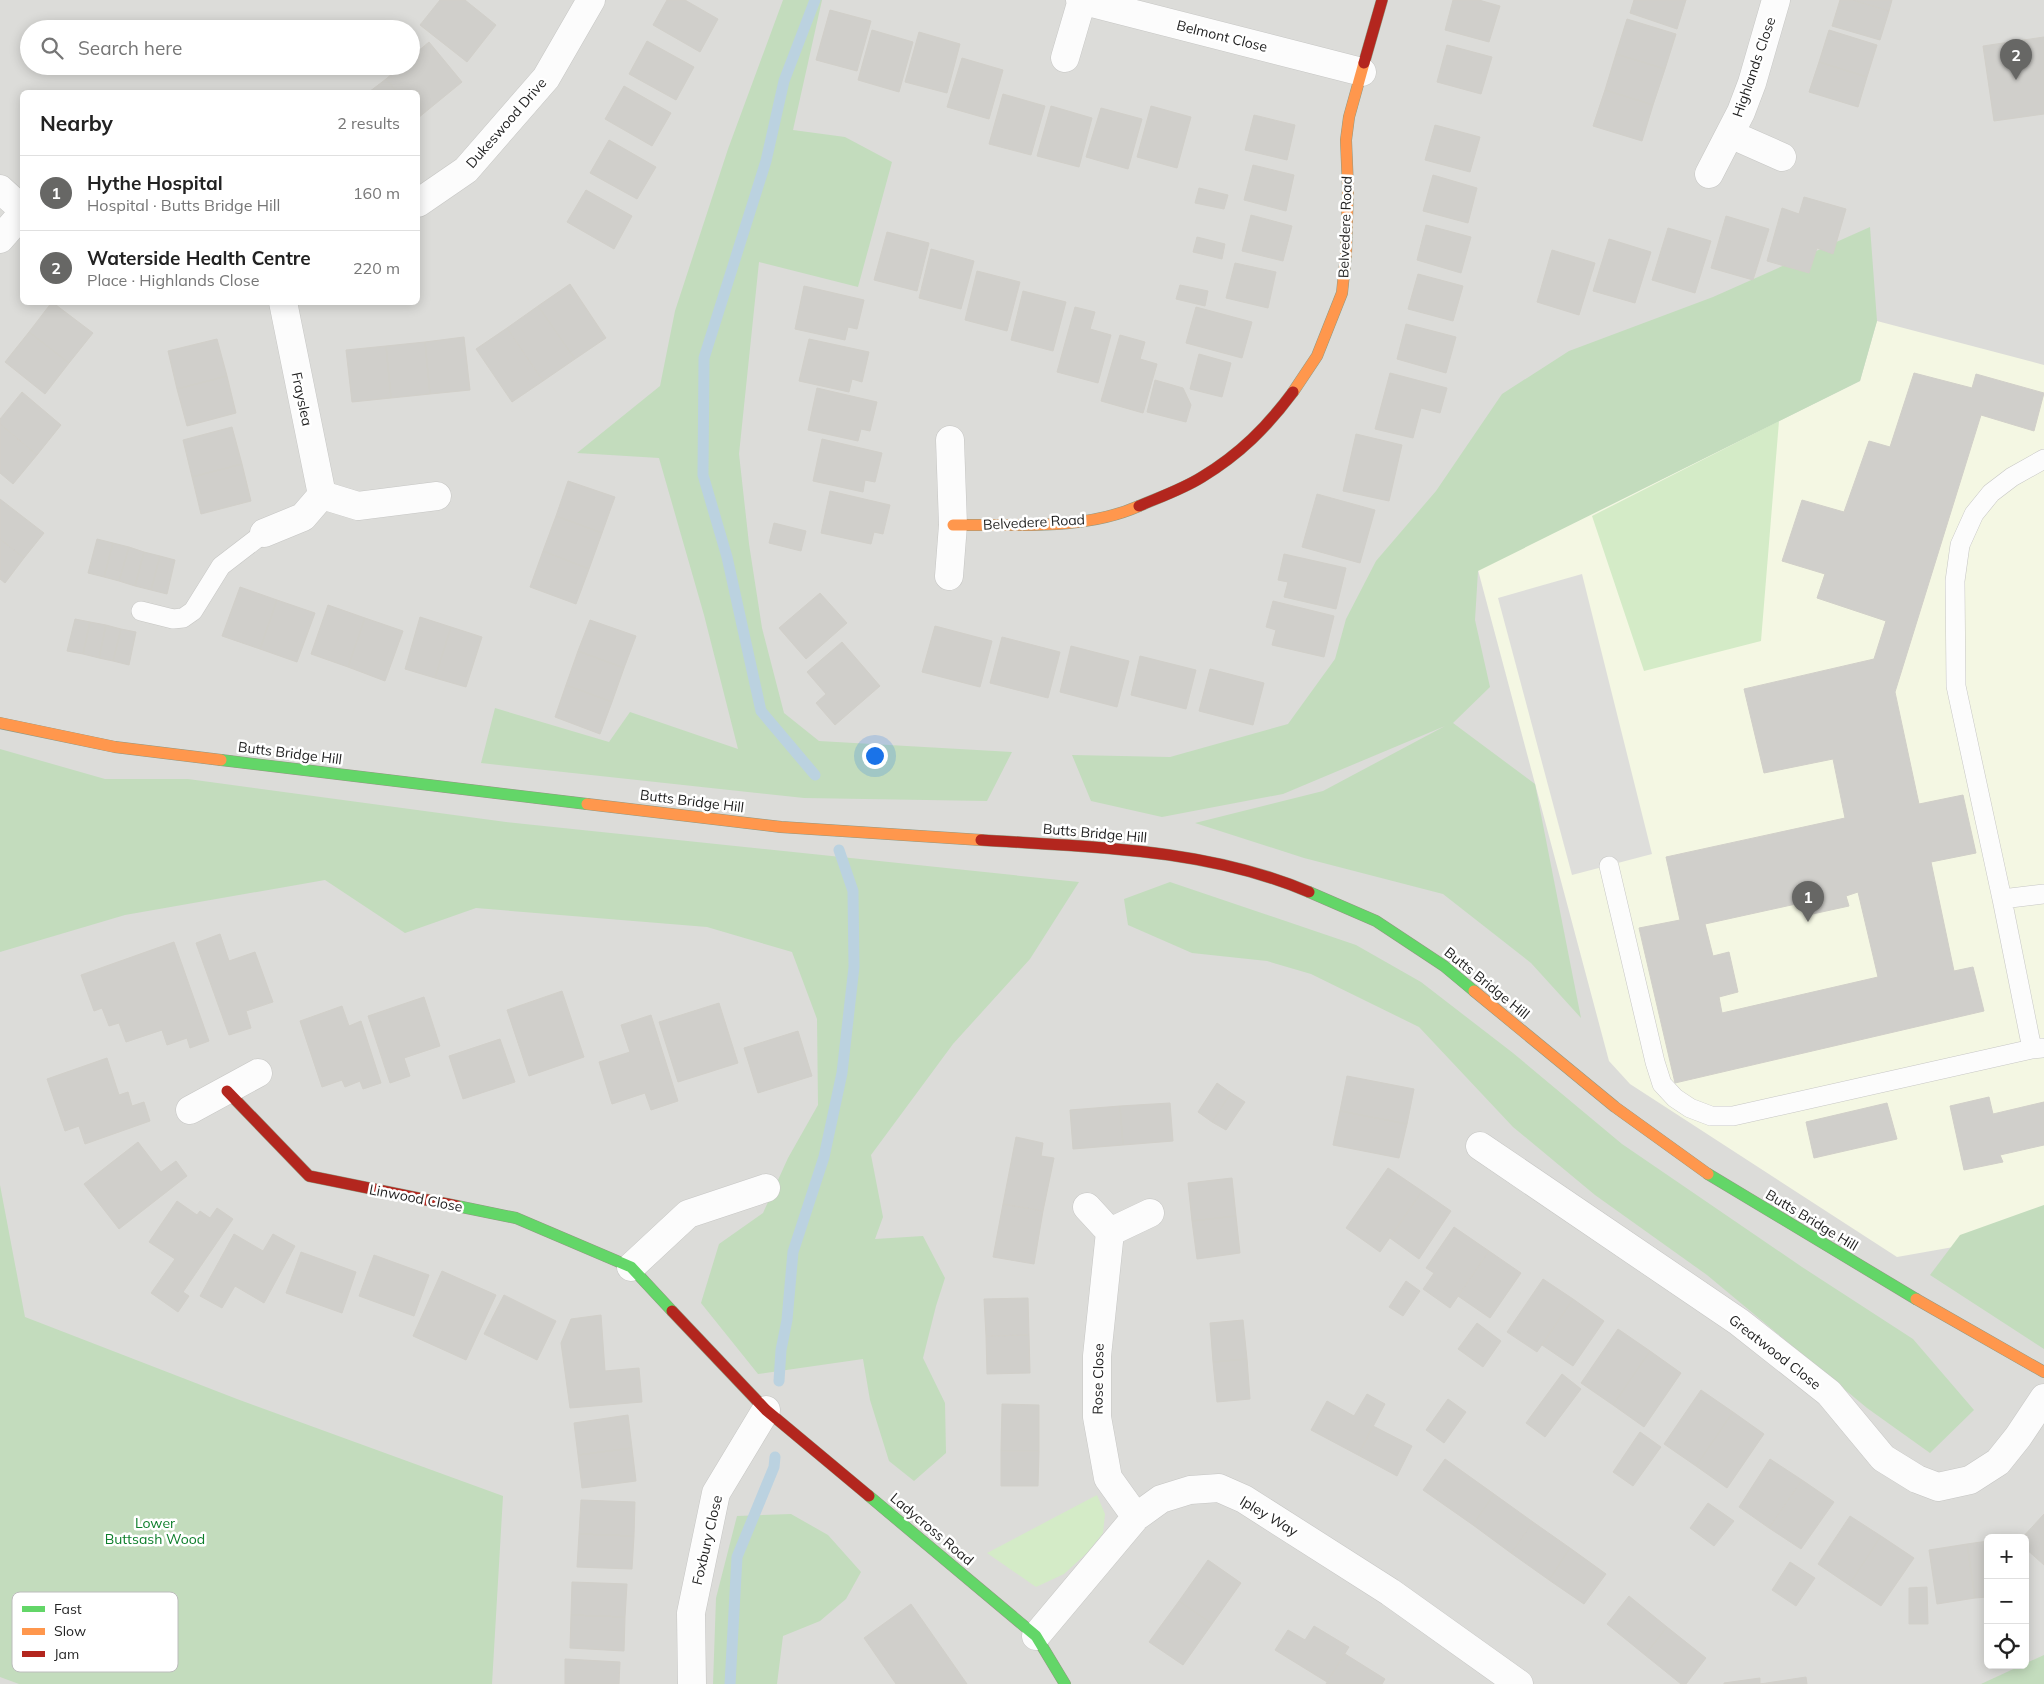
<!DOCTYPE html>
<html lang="en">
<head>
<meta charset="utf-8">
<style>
  :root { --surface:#fff; --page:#f2f2f2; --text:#222; --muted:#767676; --line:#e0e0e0; --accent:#676765 }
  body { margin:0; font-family:Mulish,sans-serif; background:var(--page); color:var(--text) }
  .controls { position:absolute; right:15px; bottom:15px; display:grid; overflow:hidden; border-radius:8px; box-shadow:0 2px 12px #0003 }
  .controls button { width:45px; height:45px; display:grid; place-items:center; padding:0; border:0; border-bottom:1px solid var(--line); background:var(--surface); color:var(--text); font:25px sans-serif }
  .you { position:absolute; left:874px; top:755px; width:18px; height:18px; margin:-12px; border:4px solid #fff; border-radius:50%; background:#1a73e8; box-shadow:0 0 0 8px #1a73e833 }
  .badge { display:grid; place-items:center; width:32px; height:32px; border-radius:50%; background:var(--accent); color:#fff; font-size:16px; font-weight:700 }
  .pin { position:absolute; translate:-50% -41px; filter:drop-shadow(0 1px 2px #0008) }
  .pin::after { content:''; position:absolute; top:26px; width:18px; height:15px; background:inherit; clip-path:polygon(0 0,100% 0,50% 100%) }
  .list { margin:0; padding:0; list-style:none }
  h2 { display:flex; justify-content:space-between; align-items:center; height:65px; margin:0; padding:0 20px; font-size:21px }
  h2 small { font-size:16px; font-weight:400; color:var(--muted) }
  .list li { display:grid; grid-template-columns:32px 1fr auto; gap:15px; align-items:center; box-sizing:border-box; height:75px; padding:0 20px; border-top:1px solid var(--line) }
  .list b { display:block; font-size:19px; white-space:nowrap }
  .list p { margin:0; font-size:16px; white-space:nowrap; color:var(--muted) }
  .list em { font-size:16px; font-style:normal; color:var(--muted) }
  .icon { flex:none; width:28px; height:28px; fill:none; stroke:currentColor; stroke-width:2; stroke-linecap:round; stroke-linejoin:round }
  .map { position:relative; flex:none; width:2044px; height:1684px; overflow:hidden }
  .search { position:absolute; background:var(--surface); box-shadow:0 2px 12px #0003; left:20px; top:20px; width:400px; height:55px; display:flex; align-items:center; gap:12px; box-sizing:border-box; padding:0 18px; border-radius:28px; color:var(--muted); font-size:19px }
  .panel { position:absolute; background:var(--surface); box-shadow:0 2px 12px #0003; left:20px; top:90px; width:400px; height:215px; border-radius:8px }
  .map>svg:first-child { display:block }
  .residential { fill:#dcdcd9; fill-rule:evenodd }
  .education { fill:#f4f7e3 }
  .grass { fill:#d4ebc7 }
  .forest { fill:#c3dcbd }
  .parking { fill:#dededb }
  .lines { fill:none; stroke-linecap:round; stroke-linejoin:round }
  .stream { stroke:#bbd2e0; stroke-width:11 }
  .building { fill:#d0cfcb; stroke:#d1cfc9; fill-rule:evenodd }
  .lane-casing { stroke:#c6c6c4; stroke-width:20 }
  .street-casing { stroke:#c6c6c4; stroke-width:29 }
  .fast-casing { stroke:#919880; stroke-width:12 }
  .slow-casing { stroke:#919880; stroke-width:12 }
  .jam-casing { stroke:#919880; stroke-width:12 }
  .lane { stroke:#fcfcfc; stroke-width:19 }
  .street { stroke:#fcfcfc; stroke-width:28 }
  .fast { stroke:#63d668; stroke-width:11 }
  .slow { stroke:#ff974d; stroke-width:11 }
  .jam { stroke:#b3261e; stroke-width:11 }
  .labels { text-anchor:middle; stroke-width:5; stroke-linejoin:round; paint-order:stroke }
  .street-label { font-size:14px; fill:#1f1f1f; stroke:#fff }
  .park-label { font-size:14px; fill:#0c7e2a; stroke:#fff }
  .key { fill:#fff; stroke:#bcbcbc; stroke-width:1 }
  .key-label { font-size:14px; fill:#1f1f1f }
</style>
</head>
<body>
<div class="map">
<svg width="2044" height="1684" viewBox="0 0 2044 1684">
  <rect width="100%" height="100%" fill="#edede8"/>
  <path class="residential" d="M0,0H2044V1684H0ZM29,29H411V66H29ZM22,92H418V302H22ZM1988,1538H2025V1665H1988Z"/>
  <path class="education" d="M1877,321L2044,365V1231L1897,1257L1630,1084L1609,1061L1478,570L1860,381Z"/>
  <path class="grass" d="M1779,421L1761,641L1644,671L1592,516Z
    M1097,1495L1105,1514L1103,1533L1087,1553L1064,1574L1036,1587L987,1553Z"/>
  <path class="forest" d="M783,0H822L793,130L845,137L892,162L858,287L759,262L739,454L749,544L762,628L784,713L819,741L1012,752L987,801L804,798L481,763L495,708L609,742L630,712L738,749L704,615L659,458L577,453L660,386L675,311L728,149Z
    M1870,227L1877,321L1860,381L1478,571L1475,620L1490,687L1453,723L1535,784L1581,1018L1531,963L1443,894L1304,858L1195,823L1323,791L1445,726L1283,794L1162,817L1091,801L1072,755L1170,757L1288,724L1335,659L1346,619L1376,561L1436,491L1502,394L1569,351L1713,297Z
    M0,749L105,779H188L506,822L1079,882L1030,959L953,1044L871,1155L883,1217L875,1239L923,1236L945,1278L936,1306L923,1358L945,1403L946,1453L914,1481L889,1461L870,1400L863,1359L758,1374L701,1303L719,1244L763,1213L788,1158L818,1105L817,1019L792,952L707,927L476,908L405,933L325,880L125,915L0,952Z
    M1170,882L1356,945L1421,982L1513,1053L1622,1144L1802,1267L1913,1339L1974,1410L1930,1453L1867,1408L1707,1275L1595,1195L1513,1127L1419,1027L1311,974L1267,961L1192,953L1128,925L1124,899Z
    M0,1185L25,1317L237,1399L503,1496L492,1684H19L0,1677Z
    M2044,1205V1349L1930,1275L1960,1235Z
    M791,1514L828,1535L861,1572L846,1599L820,1621L783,1636L777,1684H713L716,1598L737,1516Z
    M2044,1655V1684H1981Z"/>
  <path class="parking" d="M1582,574L1652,854L1572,875L1498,598Z"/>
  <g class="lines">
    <path class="stream" d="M815,775L761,711L727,557L703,475L704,358L766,161L784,81L815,0
      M779,1381L781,1350L787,1320L793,1252L824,1157L842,1073L854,967L853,891L839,850
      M730,1684L737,1557L774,1467L775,1457"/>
  </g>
  <path class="building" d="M440,0H465L496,25L467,62L420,25Z
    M667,0H685L718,19L700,52L653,25Z
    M1453,0H1479L1500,6L1489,42L1445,30Z
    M1634,0H1686L1677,29L1630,13Z
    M1840,0H1853L1889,11L1880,40L1832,26Z
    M1853,0H1892L1889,11Z
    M830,10L871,21L857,71L816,60Z
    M1627,19L1676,34L1665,69L1616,54Z
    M872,30L913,42L899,92L858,80Z
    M1829,30L1877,45L1867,77L1819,62Z
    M919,32L960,44L947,93L905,82Z
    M2044,37V114L1994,121L1983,46Z
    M647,41L694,67L676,100L629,74Z
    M429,42L462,82L418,118V92H397L386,79L401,66H411V57Z
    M1447,45L1492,57L1481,94L1437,82Z
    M1616,54L1665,69L1653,105L1605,90Z
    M962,58L1003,70L989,119L947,107Z
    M1819,62L1867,77L1858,107L1809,92Z
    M386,79L397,92H369Z
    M624,86L671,113L652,146L605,119Z
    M1605,90L1653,105L1642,141L1593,126Z
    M1003,94L1045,106L1031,155L989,144Z
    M1051,106L1092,118L1079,167L1037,156Z
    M1151,106L1191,117L1177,168L1137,157Z
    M1101,108L1142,119L1128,169L1086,157Z
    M1254,115L1295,125L1287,160L1245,150Z
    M1435,125L1480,137L1470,172L1425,160Z
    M609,140L656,167L637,199L590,173Z
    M1253,165L1294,175L1286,211L1244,200Z
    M1433,175L1477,188L1468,223L1423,211Z
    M1199,188L1228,195L1224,209L1195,203Z
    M586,190L632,216L614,249L567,222Z
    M1804,197L1846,209L1833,254L1817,248L1809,273L1767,261L1782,208L1799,214Z
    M1251,215L1292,226L1283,261L1242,251Z
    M1726,216L1769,229L1753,280L1711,268Z
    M1426,225L1471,237L1461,273L1417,260Z
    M1668,228L1711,241L1695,293L1652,280Z
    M887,232L929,243L917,291L874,280Z
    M1197,237L1225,244L1222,259L1193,252Z
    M1609,239L1651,252L1635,303L1593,291Z
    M931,249L974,261L961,309L919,298Z
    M1552,250L1595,263L1579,315L1537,302Z
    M1235,263L1276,272L1268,308L1226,298Z
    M977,271L1020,282L1007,331L965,320Z
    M1418,274L1463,286L1453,321L1408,309Z
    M570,284L606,338L575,359L538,306Z
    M1180,285L1208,291L1205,306L1176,299Z
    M804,286L864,300L857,329L848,327L845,340L795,329Z
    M1023,291L1066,302L1053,351L1011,340Z
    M52,302L93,333L69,363L29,332Z
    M538,306L575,359L543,381L507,328Z
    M1075,307L1095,312L1090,329L1111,335L1098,383L1057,372Z
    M1196,307L1252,322L1242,358L1186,343Z
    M1406,324L1456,337L1446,373L1397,359Z
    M507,328L543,381L512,402L476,349Z
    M29,332L69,363L45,394L5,362Z
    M1120,335L1145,342L1140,359L1157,364L1143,413L1101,401Z
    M464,337L470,390L430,394L425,342Z
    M217,339L227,376L177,389L168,351Z
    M809,339L869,352L862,382L852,379L849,392L799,381Z
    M425,342L430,394L391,398L386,346Z
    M386,346L391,398L352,402L346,350Z
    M1199,354L1231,363L1222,397L1190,389Z
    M1390,373L1447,388L1440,413L1421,408L1413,438L1375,429Z
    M1914,373L1972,388L1976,374L2044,393L2034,431L1981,415L1895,692L1919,804L1963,795L1976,853L1931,862L1954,971L1973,967L1984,1011L1675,1083L1639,928L1680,920L1666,857L1845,818L1833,759L1764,773L1744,689L1874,659L1886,621L1817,598L1825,574L1782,561L1802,500L1844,512L1869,441L1890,447ZM1858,892L1878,977L1722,1013L1719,997L1738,992L1729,952L1713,956L1705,924L1805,902L1808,915L1849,906L1846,896Z
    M227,376L236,413L187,426L177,389Z
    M1155,380L1183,388L1191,405L1186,422L1147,412Z
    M817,388L877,402L870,431L861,429L858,441L808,430Z
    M22,392L61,425L37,455L0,424V419Z
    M0,424L37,455L13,484L0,473Z
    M232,427L242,464L192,477L183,440Z
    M1356,434L1402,445L1389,501L1343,491Z
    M822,439L882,453L875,482L865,480L863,492L813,481Z
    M242,464L251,501L201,514L192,477Z
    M568,481L615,497L602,533L556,516Z
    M830,491L890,505L883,534L874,532L871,544L821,533Z
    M1317,494L1375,510L1360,563L1302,547Z
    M0,499L44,533L24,558L0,539Z
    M556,516L602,533L589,569L543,551Z
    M774,523L806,531L801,551L769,543Z
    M0,539L24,558L5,583L0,579Z
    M97,539L113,543L104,577L88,573Z
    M113,543L129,547L119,581L104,577Z
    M129,547L144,552L135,586L119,581Z
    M543,551L589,569L576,604L530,587Z
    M144,552L160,556L151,590L135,586Z
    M1284,554L1346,568L1336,609L1284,597L1288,582L1278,580Z
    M160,556L175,560L167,594L151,590Z
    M240,587L277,600L260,649L222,636Z
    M820,593L847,623L806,659L779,628Z
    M277,600L315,613L297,662L260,649Z
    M1273,601L1334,616L1324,657L1272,645L1276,630L1266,627Z
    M328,605L365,618L348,667L311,654Z
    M420,617L451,627L435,678L405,669Z
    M365,618L403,631L385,681L348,667Z
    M75,619L90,622L83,654L67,651Z
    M590,620L636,636L624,668L578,651Z
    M90,622L106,625L99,658L83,654Z
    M106,625L121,629L113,661L99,658Z
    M935,626L992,641L980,687L922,672Z
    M451,627L482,637L466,687L435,678Z
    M121,629L136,632L129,665L113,661Z
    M1002,637L1060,652L1048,698L990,683Z
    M842,642L880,686L835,725L816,703L826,694L807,672Z
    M1071,646L1129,661L1117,707L1060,692Z
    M578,651L624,668L612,702L566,685Z
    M1140,656L1196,670L1186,709L1131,695Z
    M1210,669L1264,683L1253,725L1199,711Z
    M566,685L612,702L600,734L555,717Z
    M220,934L229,961L255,952L273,1002L246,1011L251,1028L229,1035L196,943Z
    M174,942L209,1041L190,1048L187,1038L167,1045L162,1030L126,1042L119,1023L109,1026L102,1008L94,1011L81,975Z
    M562,991L584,1057L529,1076L507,1010Z
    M424,997L440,1046L404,1058L410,1076L390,1083L368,1016Z
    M719,1003L738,1063L678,1082L659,1022Z
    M342,1006L349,1026L361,1021L381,1083L363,1089L360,1081L345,1087L342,1080L322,1087L300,1021Z
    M651,1015L678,1101L651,1110L645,1093L612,1104L599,1062L630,1052L621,1025Z
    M798,1031L812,1076L758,1093L744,1048Z
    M500,1039L515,1082L463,1099L449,1056Z
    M107,1058L119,1095L128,1092L132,1106L144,1102L150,1121L85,1144L79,1126L65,1131L47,1079Z
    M1347,1076L1414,1089L1407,1124L1340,1111Z
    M1217,1083L1231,1093L1212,1122L1198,1112Z
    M1231,1093L1245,1102L1226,1130L1212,1122Z
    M1989,1097L1993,1114L2044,1102V1145L2000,1155L2003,1162L1964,1170L1950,1106Z
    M1170,1103L1173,1141L1123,1145L1120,1106Z
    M1887,1103L1897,1139L1814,1158L1806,1122Z
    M1120,1106L1123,1145L1073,1149L1070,1110Z
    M1340,1111L1407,1124L1399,1158L1333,1145Z
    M1016,1137L1043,1143L1041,1156L1054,1158L1043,1211L1003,1204Z
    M138,1142L161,1172L176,1161L187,1176L119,1229L84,1184Z
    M1388,1168L1422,1191L1380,1252L1346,1228Z
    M1232,1178L1236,1216L1192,1221L1188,1183Z
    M1422,1191L1451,1211L1419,1259L1390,1238Z
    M177,1201L197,1215L200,1211L210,1218L217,1208L233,1219L183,1292L189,1296L178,1312L151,1293L175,1259L149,1242Z
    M1003,1204L1043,1211L1034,1264L993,1257Z
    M1236,1216L1240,1253L1197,1259L1192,1221Z
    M1454,1227L1489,1251L1450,1308L1423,1289L1434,1273L1426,1268Z
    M234,1234L263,1251L273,1234L295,1246L264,1303L235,1286L222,1308L200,1296Z
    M1489,1251L1521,1273L1490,1318L1458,1296Z
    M301,1252L356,1272L342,1313L286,1293Z
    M374,1255L429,1275L414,1316L359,1296Z
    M442,1271L496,1295L466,1360L413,1336Z
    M1543,1279L1573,1299L1537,1352L1507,1332Z
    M1406,1281L1420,1291L1403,1316L1389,1307Z
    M504,1295L556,1321L537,1360L484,1334Z
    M1028,1298L1029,1335L986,1336L984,1299Z
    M1573,1299L1604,1321L1573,1366L1542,1345Z
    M601,1315L605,1371L639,1368L642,1402L570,1408L561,1343L571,1319Z
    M1243,1320L1247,1359L1213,1362L1210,1323Z
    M1477,1323L1501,1341L1483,1367L1458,1349Z
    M1618,1329L1650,1351L1613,1405L1581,1383Z
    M1029,1335L1030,1373L987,1374L986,1336Z
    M1650,1351L1681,1373L1644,1427L1613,1405Z
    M1247,1359L1250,1399L1217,1402L1213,1362Z
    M1562,1374L1581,1389L1545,1437L1526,1423Z
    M1701,1390L1733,1412L1696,1466L1664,1444Z
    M1367,1394L1385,1404L1358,1455L1311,1430L1327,1401L1354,1416Z
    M1448,1399L1466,1412L1444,1443L1426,1430Z
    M1002,1404L1039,1405V1451H1001Z
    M1733,1412L1764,1434L1727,1488L1696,1466Z
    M628,1415L632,1448L578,1455L574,1423Z
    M1373,1426L1412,1446L1397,1476L1358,1455Z
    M1640,1432L1661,1447L1633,1486L1613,1472Z
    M632,1448L636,1481L582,1488L578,1455Z
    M1001,1451H1039L1038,1486H1001Z
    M1445,1459L1494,1494L1473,1525L1423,1490Z
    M1770,1459L1802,1480L1769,1528L1739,1507Z
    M1802,1480L1834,1502L1801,1549L1769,1528Z
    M1494,1494L1533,1522L1511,1553L1473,1525Z
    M581,1500L635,1502L634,1536L579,1534Z
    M1708,1503L1734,1521L1714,1546L1690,1528Z
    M2044,1514V1565L2025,1548V1538H2022Z
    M1850,1516L1881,1536L1849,1585L1818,1564Z
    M1533,1522L1570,1548L1549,1580L1511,1553Z
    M579,1534L634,1536L632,1569L577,1567Z
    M1881,1536L1914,1558L1881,1606L1849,1585Z
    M1988,1541V1597L1975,1598L1967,1544Z
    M1967,1544L1975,1598L1937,1604L1929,1550Z
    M1570,1548L1606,1574L1584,1604L1549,1580Z
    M1208,1560L1241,1583L1212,1624L1179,1601Z
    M1790,1562L1815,1578L1796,1606L1772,1590Z
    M572,1582L627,1584L625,1617L571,1615Z
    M1927,1587L1928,1624H1909V1588Z
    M1629,1596L1667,1627L1645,1655L1607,1624Z
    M1179,1601L1212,1624L1183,1665L1149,1642Z
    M911,1604L967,1684H896L864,1638Z
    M571,1615L625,1617L624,1651L570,1648Z
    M1314,1626L1349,1647L1327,1682L1275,1650L1288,1630L1305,1640Z
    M1667,1627L1706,1658L1686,1684H1681L1645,1655Z
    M1345,1654L1385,1679L1382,1684H1326Z
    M565,1659L620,1662L619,1684H565Z
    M1806,1677L1807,1684H1760Z
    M1760,1678V1684H1724V1683Z"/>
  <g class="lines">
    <g class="lane-casing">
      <path id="lane" d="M2044,459L2012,477L1991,493L1974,514L1960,545L1955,581L1956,686L2002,899L2044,894
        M141,611L173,619L183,618L193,611L221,566L264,533
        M1609,866L1655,1062L1662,1084L1675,1098L1690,1108L1711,1116H1733L2032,1049
        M2002,899L2032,1049L2042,1048"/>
    </g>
    <g class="street-casing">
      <path id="street" d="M1080,0L1362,72
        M1065,58L1082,0
        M1730,134L1782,157
        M1709,174L1741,112L1752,83L1776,0
        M0,189L22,209
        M418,203L466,170L546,78L591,0
        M0,239L22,214
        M283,302L322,495L358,506L437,496
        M264,533L303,517L322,495
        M949,576L953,525L950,440
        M190,1110L258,1073
        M1480,1146L1739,1322L1829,1393L1883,1458L1917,1479L1938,1487L1970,1480L1998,1462L2018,1437L2044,1398
        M1087,1207L1110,1232
        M631,1267L688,1214L766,1188
        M1136,1517L1108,1478L1097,1417V1356L1110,1232L1150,1213
        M1036,1636L1136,1517L1161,1499L1190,1490L1219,1488L1244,1499L1390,1592L1519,1684
        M692,1684L691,1613L716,1493L766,1410"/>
    </g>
    <g class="fast-casing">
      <path id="fast" d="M221,760L587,804
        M1309,892L1376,921L1444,966L1474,991
        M1708,1174L1916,1299
        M457,1206L516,1218L631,1267L672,1311
        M869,1496L1036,1636L1065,1684"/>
    </g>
    <g class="slow-casing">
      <path id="slow" d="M1293,392L1317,356L1342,293L1346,254L1348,188L1346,140L1349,117L1364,63
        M953,525C1014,524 1083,531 1139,506
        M0,723L115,747L221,760
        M587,804L781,827L981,840
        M1474,991L1615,1107L1708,1174
        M1916,1299L2044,1372"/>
    </g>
    <g class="jam-casing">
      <path id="jam" d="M1364,63L1382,0
        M1139,506C1160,497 1183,489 1202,477C1240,454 1267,427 1293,392
        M981,840C1091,847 1206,848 1309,892
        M227,1091L309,1176L457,1206
        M672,1311L766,1410L869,1496"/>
    </g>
    <use href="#lane" class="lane"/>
    <use href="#street" class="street"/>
    <use href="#fast" class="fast"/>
    <use href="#slow" class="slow"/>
    <use href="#jam" class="jam"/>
  </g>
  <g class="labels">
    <g class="street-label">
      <text transform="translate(1222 36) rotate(14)" y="5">Belmont Close</text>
      <text transform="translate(1754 67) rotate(-71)" y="5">Highlands Close</text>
      <text transform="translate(506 123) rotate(-49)" y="5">Dukeswood Drive</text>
      <text transform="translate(1345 227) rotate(-88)" y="5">Belvedere Road</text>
      <text transform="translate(302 399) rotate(78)" y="5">Frayslea</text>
      <text transform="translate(1034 522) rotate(-3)" y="5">Belvedere Road</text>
      <text transform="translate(290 753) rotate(7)" y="5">Butts Bridge Hill</text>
      <text transform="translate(692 801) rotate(7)" y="5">Butts Bridge Hill</text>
      <text transform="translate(1095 833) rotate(5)" y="5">Butts Bridge Hill</text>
      <text transform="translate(1487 983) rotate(39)" y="5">Butts Bridge Hill</text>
      <text transform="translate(416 1198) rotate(11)" y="5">Linwood Close</text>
      <text transform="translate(1812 1220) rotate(31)" y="5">Butts Bridge Hill</text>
      <text transform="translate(1775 1352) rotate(38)" y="5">Greatwood Close</text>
      <text transform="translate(1098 1379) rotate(-89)" y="5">Rose Close</text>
      <text transform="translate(1269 1516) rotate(31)" y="5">Ipley Way</text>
      <text transform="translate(932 1529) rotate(40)" y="5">Ladycross Road</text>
      <text transform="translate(707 1540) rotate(-77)" y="5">Foxbury Close</text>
    </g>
    <g class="park-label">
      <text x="155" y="1528">Lower<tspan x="155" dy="16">Buttsash Wood</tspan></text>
    </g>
  </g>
  <rect x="12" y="1592" width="166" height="80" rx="8" class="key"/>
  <rect x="22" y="1606" width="23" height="6" fill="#63d668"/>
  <rect x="22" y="1628" width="23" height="7" fill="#ff974d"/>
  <rect x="22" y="1651" width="23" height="6" fill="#b3261e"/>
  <g class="key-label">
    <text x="54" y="1614">Fast</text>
    <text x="54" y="1636">Slow</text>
    <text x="54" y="1659">Jam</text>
  </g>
</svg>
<div class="controls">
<button>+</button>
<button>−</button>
<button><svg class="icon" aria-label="locate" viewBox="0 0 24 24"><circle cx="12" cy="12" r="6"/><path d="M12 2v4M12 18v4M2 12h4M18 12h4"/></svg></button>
</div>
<div class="you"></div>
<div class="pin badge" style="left:1808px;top:922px">1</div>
<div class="pin badge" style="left:2016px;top:80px">2</div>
<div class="search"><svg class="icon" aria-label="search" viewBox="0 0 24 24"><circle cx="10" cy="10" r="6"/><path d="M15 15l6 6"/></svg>Search here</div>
<section class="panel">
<h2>Nearby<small>2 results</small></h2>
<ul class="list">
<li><span class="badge">1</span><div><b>Hythe Hospital</b><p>Hospital · Butts Bridge Hill</p></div><em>160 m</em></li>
<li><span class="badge">2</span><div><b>Waterside Health Centre</b><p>Place · Highlands Close</p></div><em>220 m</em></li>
</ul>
</section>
</div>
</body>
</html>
